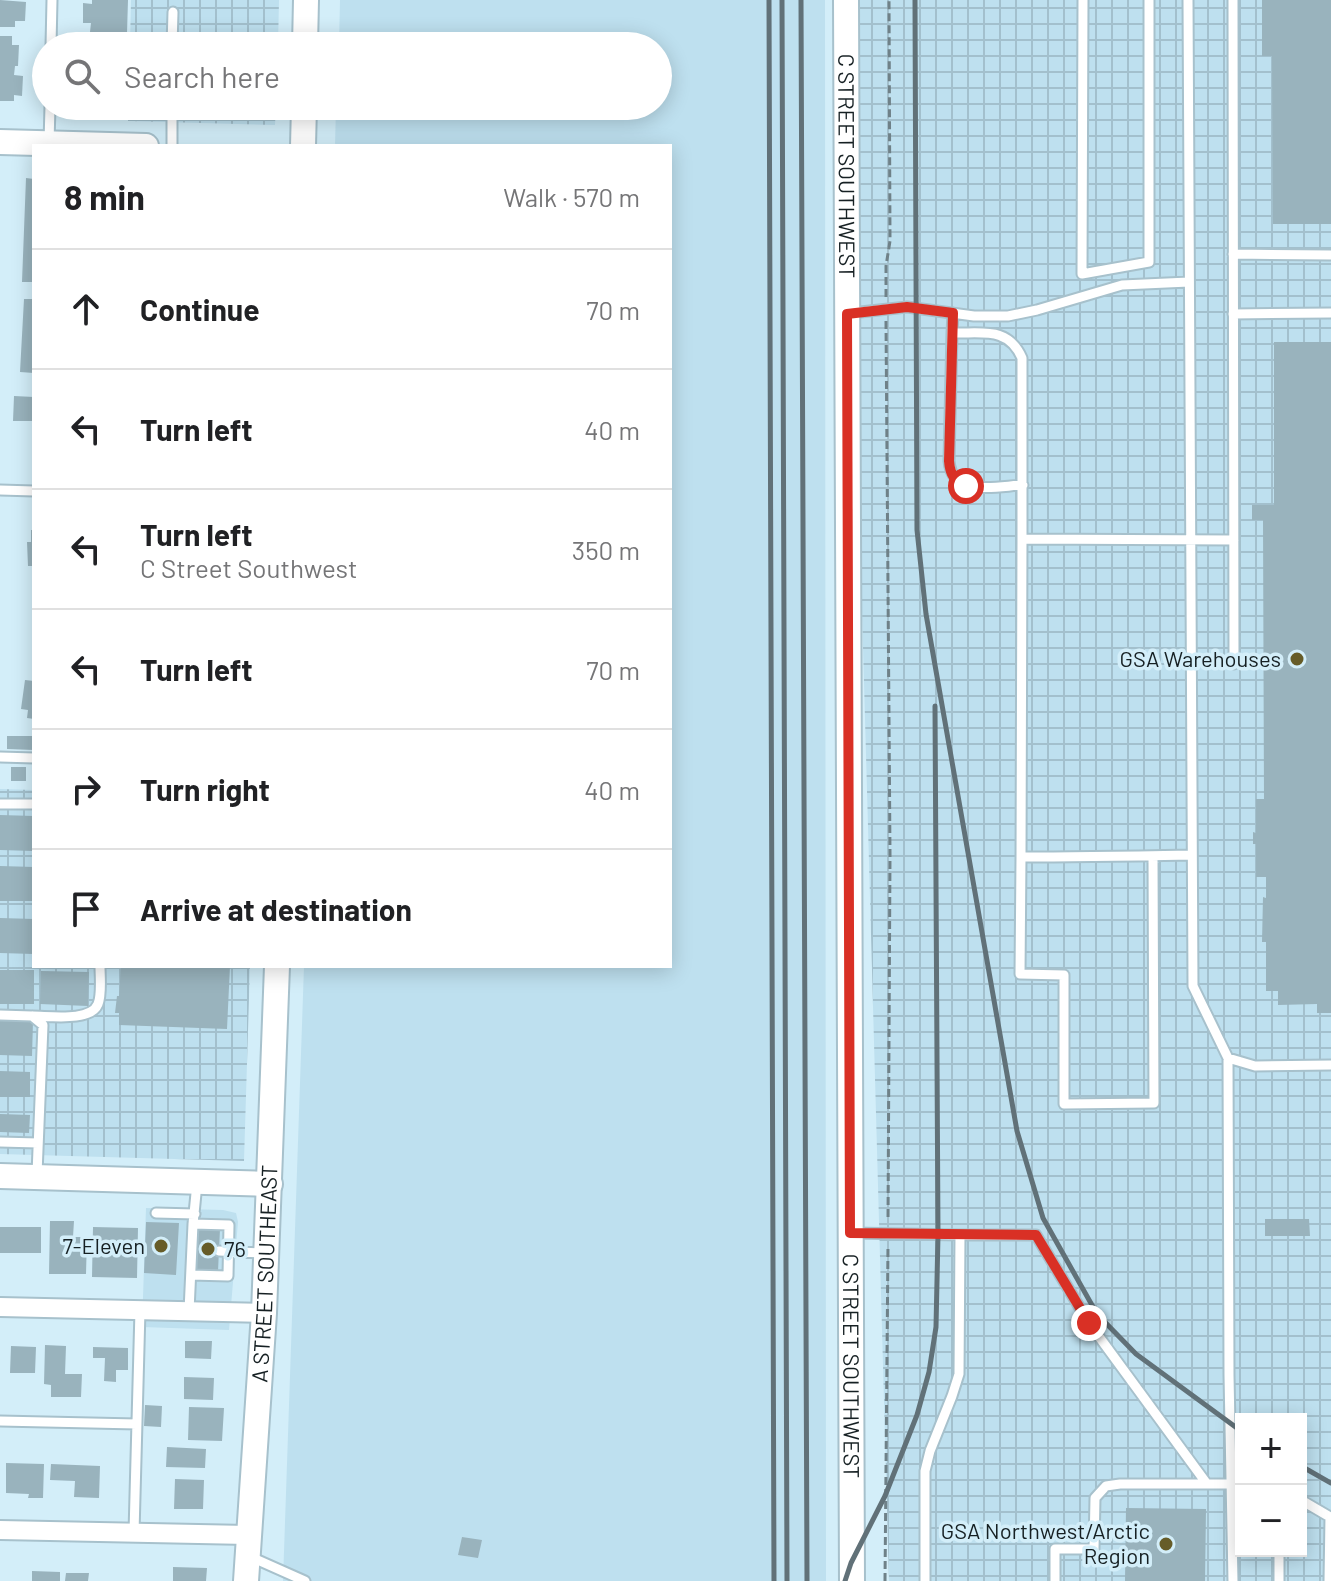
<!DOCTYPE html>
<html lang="en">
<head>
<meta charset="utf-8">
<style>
  :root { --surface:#fff; --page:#f2f2f2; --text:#202124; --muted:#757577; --line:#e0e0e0 }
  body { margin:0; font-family:Barlow,sans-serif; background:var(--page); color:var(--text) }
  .controls { position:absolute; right:24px; bottom:24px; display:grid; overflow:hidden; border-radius:0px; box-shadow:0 4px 20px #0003 }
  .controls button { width:72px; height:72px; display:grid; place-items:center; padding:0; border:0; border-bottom:2px solid var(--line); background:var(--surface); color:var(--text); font:40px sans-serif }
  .stop { position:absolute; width:24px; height:24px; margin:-18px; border:6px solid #d93025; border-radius:50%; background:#fff }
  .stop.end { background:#d93025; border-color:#fff; box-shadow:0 2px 8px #0008 }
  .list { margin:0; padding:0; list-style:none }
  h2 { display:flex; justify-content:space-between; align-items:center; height:104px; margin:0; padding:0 32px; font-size:34px }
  h2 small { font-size:26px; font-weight:400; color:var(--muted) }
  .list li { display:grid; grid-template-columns:52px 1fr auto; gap:24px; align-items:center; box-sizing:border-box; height:120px; padding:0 32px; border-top:2px solid var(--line) }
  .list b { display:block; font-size:30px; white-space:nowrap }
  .list p { margin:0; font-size:26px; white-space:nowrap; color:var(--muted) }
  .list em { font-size:26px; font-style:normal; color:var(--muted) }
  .icon { flex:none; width:44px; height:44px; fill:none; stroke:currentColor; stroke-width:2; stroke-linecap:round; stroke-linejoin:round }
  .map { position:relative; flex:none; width:1331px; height:1581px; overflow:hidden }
  .search { position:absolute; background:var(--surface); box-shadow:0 4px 20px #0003; left:32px; top:32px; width:640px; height:88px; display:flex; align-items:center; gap:20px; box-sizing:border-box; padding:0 28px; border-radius:44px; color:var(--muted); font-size:30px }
  .panel { position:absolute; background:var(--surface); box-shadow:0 4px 20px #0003; left:32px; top:144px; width:640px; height:824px; border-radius:0px }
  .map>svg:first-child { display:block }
  .built { fill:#bee0ef }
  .industrial { fill:url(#industrial-grid); fill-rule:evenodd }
  .building { fill:#99b3bd }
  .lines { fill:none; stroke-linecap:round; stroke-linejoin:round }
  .lane-casing { stroke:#a7c1cc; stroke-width:13 }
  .street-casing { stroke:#a7c1cc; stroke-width:22 }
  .secondary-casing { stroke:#a7c1cc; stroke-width:28 }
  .path { stroke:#6f8188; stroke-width:3; stroke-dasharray:8 4; stroke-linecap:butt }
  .lane { stroke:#fff; stroke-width:9 }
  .street { stroke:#fff; stroke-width:18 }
  .secondary { stroke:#fff; stroke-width:24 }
  .rail { stroke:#617178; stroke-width:5 }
  .route { stroke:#d93025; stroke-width:10 }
  .poi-dot { fill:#665c28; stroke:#d3eef9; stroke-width:3 }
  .labels { text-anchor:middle; stroke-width:7; stroke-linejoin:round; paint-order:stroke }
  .street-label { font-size:22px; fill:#162023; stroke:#d3eef9 }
  .poi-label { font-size:22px; fill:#162023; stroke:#d3eef9; text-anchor:end }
</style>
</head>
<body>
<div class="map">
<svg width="1331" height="1581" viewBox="0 0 1331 1581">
  <defs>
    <pattern id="industrial-grid" width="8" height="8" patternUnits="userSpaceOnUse" patternTransform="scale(2)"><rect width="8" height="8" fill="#bee0ef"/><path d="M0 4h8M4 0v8" fill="none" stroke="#a3c0cd"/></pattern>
  </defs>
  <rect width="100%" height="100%" fill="#d3eef9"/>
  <path class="built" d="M340,0H825L826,1581H283L304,966H670V146H335L336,106H658V46H339Z
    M146,1208L223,1210L236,1213L238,1222L229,1330L142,1327Z"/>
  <path class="industrial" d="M131,0H279L278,46H130Z
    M845,0H1331V1581H889ZM1241,1419H1301V1551H1241Z
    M128,106H276L275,125L128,121Z
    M0,789L34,790V966H250L244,1161L0,1154Z"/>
  <path class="building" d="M0,0L26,2L25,21H15V27H0Z
    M92,0H128L127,33L90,32L91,23H83V3L92,4Z
    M1262,0H1331V224H1273L1272,56H1262Z
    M0,36H12V45H19L18,66H15L14,75L23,76L22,96L14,95V101H0Z
    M96,38L122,39L121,46H96Z
    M26,178L34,179V282H22Z
    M24,299H34V373L20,372Z
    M1274,342H1331V1013H1317V1004L1278,1005V991H1266V942H1262L1263,897L1266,898V877H1256V844H1253V832L1256,833V799H1264L1263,520H1252V505H1274Z
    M14,396L34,397V421H13Z
    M31,530H34V566H28L27,542H31Z
    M25,680L34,681V719L27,718L28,710L21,709Z
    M7,736H34V750L7,749Z
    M11,767H26V781H11Z
    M0,815L34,816V851L0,850Z
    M0,866L34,867V901H0Z
    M0,918L34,919V954L0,953Z
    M121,966H230L227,1029L119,1025V1013H115L117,996H119Z
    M0,970H34V1004H0Z
    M41,971L89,972L88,1006L40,1004Z
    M0,1020L33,1021L32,1056L0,1055Z
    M0,1071L30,1072V1097H0Z
    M0,1114L30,1115L29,1133L0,1132Z
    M1265,1219H1309L1310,1236H1265Z
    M50,1221H74L73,1237H87L86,1274H49Z
    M146,1222L179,1223L176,1275L144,1273Z
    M0,1227H41V1253H0Z
    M93,1227L138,1228L137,1278L92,1277Z
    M198,1228L220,1229L218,1271L196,1270Z
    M185,1341H212L211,1359L185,1358Z
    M45,1345L66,1346L65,1374H82L81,1397H51V1385L44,1384Z
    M11,1346L36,1347L35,1373H10Z
    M93,1347L128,1348V1370H116V1382L104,1381L105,1358H93Z
    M184,1377L214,1378L213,1400L184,1399Z
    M145,1405L162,1406L161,1427L144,1426Z
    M189,1407L224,1408L222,1441L188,1440Z
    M167,1447L206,1449L205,1468L166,1467Z
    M6,1463L44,1464L43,1498H28L29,1494L6,1493Z
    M51,1464L100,1466L99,1498L74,1497L75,1481L50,1480Z
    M175,1479L204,1480L203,1509H174Z
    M1126,1508L1206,1509L1205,1581H1125Z
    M462,1537L482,1540L478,1558L458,1555Z
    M173,1567L207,1568L206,1581H173Z
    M32,1571L60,1572V1581H32Z
    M66,1573H89L88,1581H65Z"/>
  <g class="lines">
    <g class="lane-casing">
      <path id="lane" d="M1083,0L1082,274L1149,262V0
        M1188,0L1193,986L1228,1058L1229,1375L1233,1581
        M1233,0L1234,664
        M51,46L52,0
        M172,46L173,12
        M49,143L50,106
        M172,146V106
        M1233,254L1331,255
        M851,313L907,307L974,316H1008L1037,310L1122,285L1189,282
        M953,313L952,333C982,334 1008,326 1022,358V539
        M1233,314L1331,313
        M952,333L949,461C952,498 997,486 1023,485
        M0,490L34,491
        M0,757L34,758
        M0,804H34
        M1153,856L1154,1103L1064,1104V975L1020,974L1021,857C1078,857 1135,856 1192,855
        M1021,857L1022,539L1234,540
        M0,1015L32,1016L43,1025L37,1174
        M33,1016C50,1016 91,1022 98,1004C102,994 100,977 100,966
        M1228,1058L1255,1066L1331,1065
        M0,1142L38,1143
        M156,1213L195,1214
        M854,1233L960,1235L959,1374L952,1396L930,1451L925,1471V1581
        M960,1235H1036L1089,1323L1207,1484
        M219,1251L263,1253
        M191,1275L228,1276L229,1225L193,1224
        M189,1311L193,1224L197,1183
        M0,1421L137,1424
        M1301,1500L1330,1517L1329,1581
        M134,1533L140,1310
        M251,1557L305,1581
        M1055,1581V1549H1094L1095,1498L1106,1486L1120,1484H1231
        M1279,1581V1551"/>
    </g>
    <g class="street-casing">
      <path id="street" d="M0,1307L264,1313
        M0,1530L248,1535"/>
    </g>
    <g class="secondary-casing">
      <g id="secondary">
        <path id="s1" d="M846,0L852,1581"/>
        <path d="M305,46L306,0"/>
        <path d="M0,142L146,146"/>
        <path d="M303,146L304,106"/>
        <path d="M0,1176L270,1184"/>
        <path id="s2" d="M246,1581L264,1313L277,966"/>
      </g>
    </g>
    <path class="path" d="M886,297V266L890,241L889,0
      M886,321L890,854L888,1221
      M885,1581L888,1245"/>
    <use href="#lane" class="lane"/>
    <use href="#street" class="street"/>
    <use href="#secondary" class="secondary"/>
    <path class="rail" d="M769,0L774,1581
      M782,0L787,1581
      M801,0L807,1581
      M915,0L917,530L926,614L1017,1131L1043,1218L1097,1314L1136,1354L1241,1431
      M1301,1466L1331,1483
      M845,1581L851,1563L885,1496L917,1415L929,1372L936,1327L938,1235L935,706"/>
  </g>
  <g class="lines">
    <path class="route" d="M966,486C954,481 950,474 949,461L953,313L907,307L847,314L850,1233L1036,1235L1089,1323"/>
  </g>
  <g class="poi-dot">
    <circle cx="1297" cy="659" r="8"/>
    <circle cx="161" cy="1246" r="8"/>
    <circle cx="208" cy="1249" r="8"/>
    <circle cx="1166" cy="1544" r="8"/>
  </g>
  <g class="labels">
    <g class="street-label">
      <text dy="8" stroke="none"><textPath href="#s1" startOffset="166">C STREET SOUTHWEST</textPath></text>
      <text dy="8" stroke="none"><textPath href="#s2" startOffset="308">A STREET SOUTHEAST</textPath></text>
      <text dy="8" stroke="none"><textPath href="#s1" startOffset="1366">C STREET SOUTHWEST</textPath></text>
    </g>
    <g class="poi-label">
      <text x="1281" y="667">GSA Warehouses</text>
      <text x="145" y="1254">7-Eleven</text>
      <text x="224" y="1257" text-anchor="start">76</text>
      <text x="1150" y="1539">GSA Northwest/Arctic<tspan x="1150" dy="25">Region</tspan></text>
    </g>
  </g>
</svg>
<div class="controls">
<button>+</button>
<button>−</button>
</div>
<div class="stop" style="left:966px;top:486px"></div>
<div class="stop end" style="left:1089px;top:1323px"></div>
<div class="search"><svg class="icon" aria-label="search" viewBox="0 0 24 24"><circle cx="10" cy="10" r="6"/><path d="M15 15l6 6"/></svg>Search here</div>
<section class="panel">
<h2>8 min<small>Walk · 570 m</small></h2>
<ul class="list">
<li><svg class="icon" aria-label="ahead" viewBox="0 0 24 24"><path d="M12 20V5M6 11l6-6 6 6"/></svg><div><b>Continue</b></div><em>70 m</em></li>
<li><svg class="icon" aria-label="left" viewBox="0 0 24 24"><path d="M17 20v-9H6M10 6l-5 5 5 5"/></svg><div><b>Turn left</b></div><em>40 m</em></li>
<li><svg class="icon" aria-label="left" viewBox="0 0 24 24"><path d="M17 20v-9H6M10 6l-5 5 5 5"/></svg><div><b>Turn left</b><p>C Street Southwest</p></div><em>350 m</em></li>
<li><svg class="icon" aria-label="left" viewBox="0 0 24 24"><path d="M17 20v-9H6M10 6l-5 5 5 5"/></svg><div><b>Turn left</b></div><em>70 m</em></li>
<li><svg class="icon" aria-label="right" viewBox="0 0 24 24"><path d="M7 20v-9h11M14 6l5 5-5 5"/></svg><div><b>Turn right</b></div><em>40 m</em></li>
<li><svg class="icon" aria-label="arrive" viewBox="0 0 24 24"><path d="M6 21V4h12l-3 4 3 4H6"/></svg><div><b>Arrive at destination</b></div></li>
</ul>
</section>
</div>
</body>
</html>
